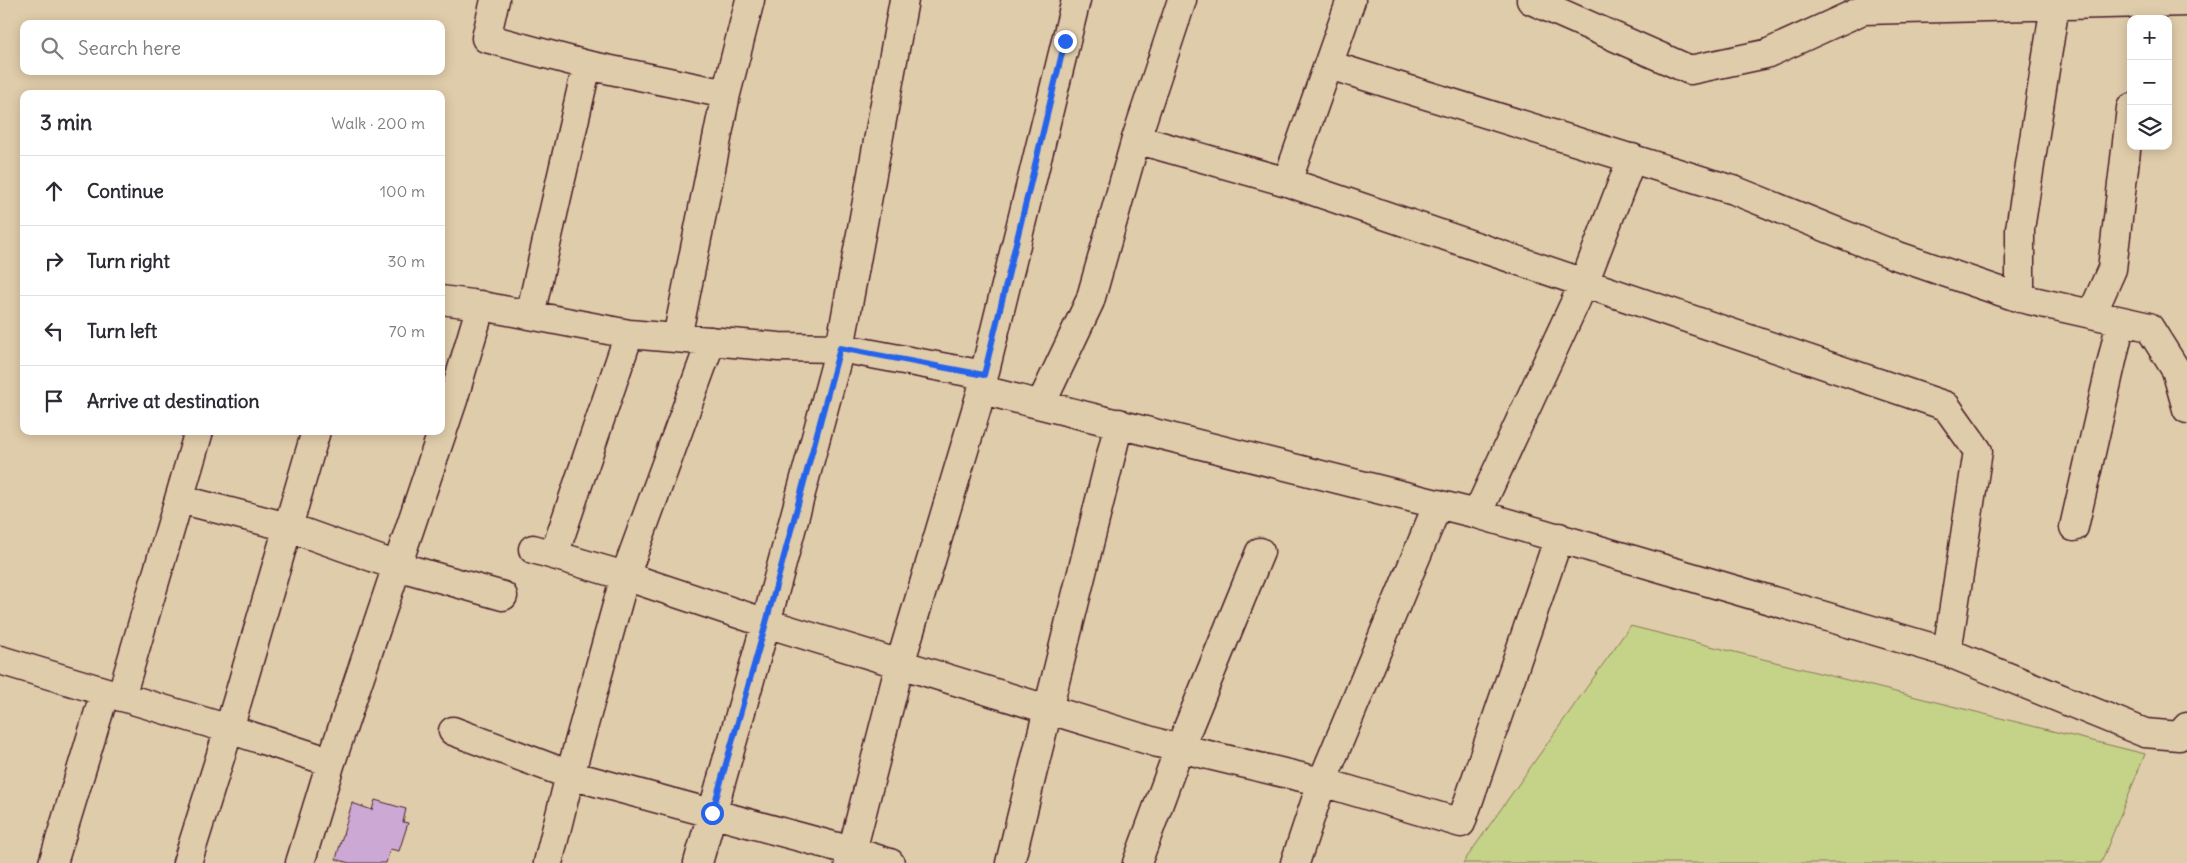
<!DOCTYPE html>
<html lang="en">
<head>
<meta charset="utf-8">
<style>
  :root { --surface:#fff; --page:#f2f2f3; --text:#2b2b33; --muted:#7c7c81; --line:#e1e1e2 }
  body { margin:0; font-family:Delius,sans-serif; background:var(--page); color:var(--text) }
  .controls { position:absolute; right:15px; top:15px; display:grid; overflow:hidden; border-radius:10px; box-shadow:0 2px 12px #0003 }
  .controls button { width:45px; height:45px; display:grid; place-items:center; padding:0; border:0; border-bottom:1px solid var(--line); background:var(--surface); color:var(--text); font:25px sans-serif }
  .stop { position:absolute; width:15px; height:15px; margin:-11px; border:4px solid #2563eb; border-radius:50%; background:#fff }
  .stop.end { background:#2563eb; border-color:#fff; box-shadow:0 1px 5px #0008 }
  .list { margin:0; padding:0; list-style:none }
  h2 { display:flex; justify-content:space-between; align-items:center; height:65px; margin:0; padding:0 20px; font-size:21px }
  h2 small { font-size:16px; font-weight:400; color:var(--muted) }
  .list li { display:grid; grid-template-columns:32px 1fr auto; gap:15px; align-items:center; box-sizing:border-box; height:70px; padding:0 20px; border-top:1px solid var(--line) }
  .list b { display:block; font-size:19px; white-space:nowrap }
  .list em { font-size:16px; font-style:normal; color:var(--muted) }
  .icon { flex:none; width:28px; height:28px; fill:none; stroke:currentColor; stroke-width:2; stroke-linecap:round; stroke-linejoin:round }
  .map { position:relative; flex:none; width:2187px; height:863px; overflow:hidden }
  .search { position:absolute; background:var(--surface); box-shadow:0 2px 12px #0003; left:20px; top:20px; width:425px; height:55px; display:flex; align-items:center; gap:12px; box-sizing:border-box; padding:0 18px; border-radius:10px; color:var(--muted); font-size:19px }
  .panel { position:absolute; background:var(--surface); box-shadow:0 2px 12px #0003; left:20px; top:90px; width:425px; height:345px; border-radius:10px }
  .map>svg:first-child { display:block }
  .green { fill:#c4d387; stroke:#877959 }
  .building { fill:#cba9d4; stroke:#4a1f2b }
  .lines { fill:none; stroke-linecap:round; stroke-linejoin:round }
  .minor-casing { stroke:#4a1f2b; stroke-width:31 }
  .minor { stroke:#dfccaa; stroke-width:28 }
  .route { stroke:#2563eb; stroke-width:6 }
</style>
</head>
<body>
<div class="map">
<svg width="2187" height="863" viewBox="0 0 2187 863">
  <rect width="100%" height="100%" fill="#dfccaa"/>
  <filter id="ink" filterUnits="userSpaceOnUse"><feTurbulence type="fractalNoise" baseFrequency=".02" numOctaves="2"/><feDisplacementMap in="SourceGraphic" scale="10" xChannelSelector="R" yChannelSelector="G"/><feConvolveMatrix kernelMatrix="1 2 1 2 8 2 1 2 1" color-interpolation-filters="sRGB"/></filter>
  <g filter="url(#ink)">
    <path class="green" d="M1630,626L2145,754L2101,863H1463Z"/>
    <path class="building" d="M375,800L406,809L403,822L408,823L399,851L390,849L386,863H349L336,859L352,803L372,810Z"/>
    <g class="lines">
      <g class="minor-casing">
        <path id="minor" d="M495,0L486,38L587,65L726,94
          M1531,0L1690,70L1766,54L1863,10L2187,2
          M1329,65L1736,191L1892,254L2020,298L2149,327L2176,370L2187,409
          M1287,182L1351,0
          M2020,298V229L2055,5
          M441,300L472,304L629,334L779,347L840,348L984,375L982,390L1477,514L1947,652L1978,451L1946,406L1287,182L1136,139
          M2092,314L2112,269L2131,108
          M530,315L587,65
          M677,338L726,94L750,0
          M984,375L1076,0
          M1041,404L1090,301L1136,139L1182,0
          M179,499L288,527L397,566L503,596
          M1477,514L1584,283L1632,158
          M2074,527L2121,321
          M533,549L625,576L711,341
          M554,555L629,334
          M1947,652L2145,733L2179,736L2187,727
          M0,660L229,729L331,762L300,863
          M121,697L199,431
          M453,731L570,775L852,851L890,863
          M331,762L453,400L481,305
          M53,863L105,692
          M187,863L229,729L316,431
          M548,863L570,775L625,576L766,623L1158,743L1322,782L1461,823L1559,537
          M698,863L766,623L840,348L904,0
          M849,863L900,664L982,390
          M1010,863L1119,423
          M1137,863L1176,757L1260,552
          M1295,863L1322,782L1438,504"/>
      </g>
      <use href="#minor" class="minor"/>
    </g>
  </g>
  <g class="lines" filter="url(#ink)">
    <path class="route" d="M712,813L766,623L840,348L984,375L1065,41"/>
  </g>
</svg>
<div class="controls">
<button>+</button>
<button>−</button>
<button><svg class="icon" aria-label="layers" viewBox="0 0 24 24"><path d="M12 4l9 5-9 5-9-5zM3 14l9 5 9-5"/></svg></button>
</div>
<div class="stop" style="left:712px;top:813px"></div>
<div class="stop end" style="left:1065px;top:41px"></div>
<div class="search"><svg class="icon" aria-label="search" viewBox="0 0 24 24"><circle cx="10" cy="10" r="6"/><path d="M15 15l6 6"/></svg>Search here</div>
<section class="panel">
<h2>3 min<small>Walk · 200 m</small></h2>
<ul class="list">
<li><svg class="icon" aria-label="ahead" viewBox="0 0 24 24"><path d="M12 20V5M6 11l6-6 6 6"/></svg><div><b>Continue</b></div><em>100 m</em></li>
<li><svg class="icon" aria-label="right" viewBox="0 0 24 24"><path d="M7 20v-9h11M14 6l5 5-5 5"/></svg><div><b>Turn right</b></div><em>30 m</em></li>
<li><svg class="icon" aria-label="left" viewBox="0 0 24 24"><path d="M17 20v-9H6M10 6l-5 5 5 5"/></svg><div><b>Turn left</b></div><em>70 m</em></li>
<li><svg class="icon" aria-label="arrive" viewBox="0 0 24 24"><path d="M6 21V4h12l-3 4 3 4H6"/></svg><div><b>Arrive at destination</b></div></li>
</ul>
</section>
</div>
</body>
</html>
